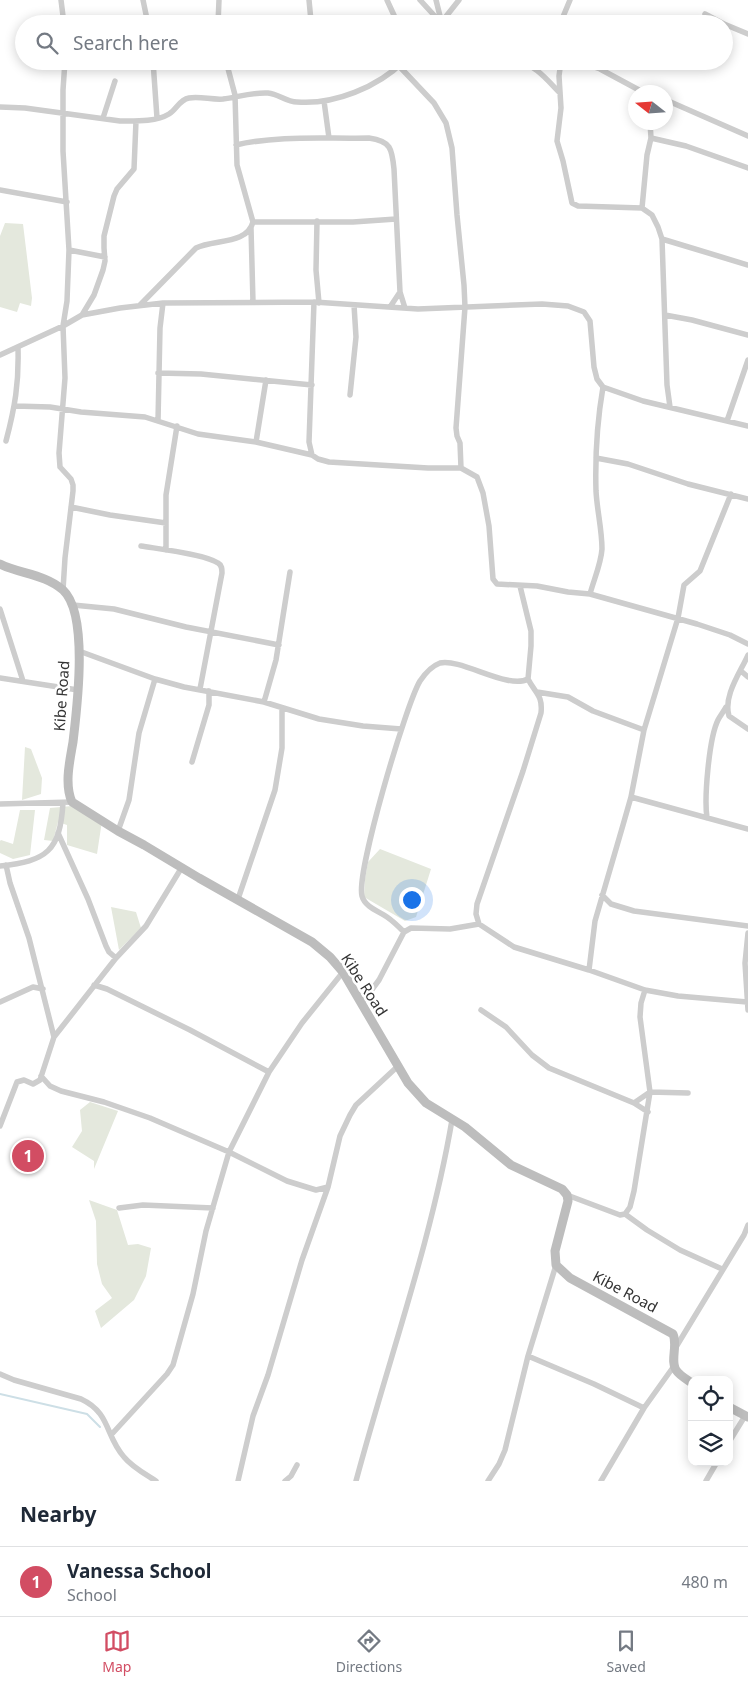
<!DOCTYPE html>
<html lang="en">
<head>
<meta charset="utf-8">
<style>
  :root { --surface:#fff; --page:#f6f6f7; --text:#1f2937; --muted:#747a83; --line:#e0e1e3; --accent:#d24d63 }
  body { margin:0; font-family:"Noto Sans",sans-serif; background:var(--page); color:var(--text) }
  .controls { position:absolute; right:15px; bottom:15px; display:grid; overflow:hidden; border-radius:10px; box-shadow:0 2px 12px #0003 }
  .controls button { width:45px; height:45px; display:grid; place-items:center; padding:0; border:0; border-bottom:1px solid var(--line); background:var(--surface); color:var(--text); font:25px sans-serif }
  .compass { position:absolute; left:628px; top:85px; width:45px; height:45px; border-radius:50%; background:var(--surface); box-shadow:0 2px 12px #0003; rotate:287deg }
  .you { position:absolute; left:411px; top:899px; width:18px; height:18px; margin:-12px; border:4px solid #fff; border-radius:50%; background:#1a73e8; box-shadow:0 0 0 8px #1a73e833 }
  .badge { display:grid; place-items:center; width:32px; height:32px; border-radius:50%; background:var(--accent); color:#fff; font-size:16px; font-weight:700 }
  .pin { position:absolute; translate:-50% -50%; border:2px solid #fff; box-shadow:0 1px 5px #0006 }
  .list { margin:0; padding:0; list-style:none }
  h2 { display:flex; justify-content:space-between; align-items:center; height:65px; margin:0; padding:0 20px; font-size:21px }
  h2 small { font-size:16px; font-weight:400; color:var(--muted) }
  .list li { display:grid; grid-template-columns:32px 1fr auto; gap:15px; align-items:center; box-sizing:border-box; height:70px; padding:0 20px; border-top:1px solid var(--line) }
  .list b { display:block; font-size:19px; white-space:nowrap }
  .list p { margin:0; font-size:16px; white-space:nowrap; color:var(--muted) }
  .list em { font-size:16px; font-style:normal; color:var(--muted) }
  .icon { flex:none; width:28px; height:28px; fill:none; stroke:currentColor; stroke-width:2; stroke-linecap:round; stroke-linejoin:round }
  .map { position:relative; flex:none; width:748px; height:1481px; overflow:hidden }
  .search { position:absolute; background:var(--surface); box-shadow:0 2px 12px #0003; left:15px; right:15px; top:15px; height:55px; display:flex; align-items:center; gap:12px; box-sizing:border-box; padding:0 18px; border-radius:28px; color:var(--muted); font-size:19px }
  .sheet { height:135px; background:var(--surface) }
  nav { display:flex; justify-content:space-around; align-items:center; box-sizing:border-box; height:70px; border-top:1px solid var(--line); background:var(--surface); font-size:14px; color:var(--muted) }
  nav a { display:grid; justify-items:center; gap:2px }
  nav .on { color:var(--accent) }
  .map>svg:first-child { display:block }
  .green { fill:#e4e8dd }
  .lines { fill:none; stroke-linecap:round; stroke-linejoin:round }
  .stream { stroke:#cddfe6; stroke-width:2 }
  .street { stroke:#cdcdcd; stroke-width:5.5 }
  .secondary { stroke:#bdbdbd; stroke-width:9 }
  .labels { text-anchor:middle; stroke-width:5; stroke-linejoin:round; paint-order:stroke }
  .street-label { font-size:15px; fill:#333; stroke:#fff }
</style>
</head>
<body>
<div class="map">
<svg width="748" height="1481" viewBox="0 0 748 1481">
  <rect width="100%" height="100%" fill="#fff"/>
  <path class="green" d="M5,223L23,224L32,298L31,306L20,303L17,312L0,307V236Z
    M25,747L31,749L42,778L41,794L22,800Z
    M72,806L102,821L97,854L67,845V825L58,822L53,841L44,840L50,808Z
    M20,810H35L30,855L13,859L0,853V841L1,840L13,844Z
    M380,849L431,869L416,917L405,921L364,897L365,879L368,862Z
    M111,907L136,912L141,928L119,950Z
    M90,1102L118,1111L94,1169V1161L72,1147L82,1131L80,1110Z
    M89,1200L117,1210L128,1245L138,1244L151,1248L146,1276L134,1300L101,1328L95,1311L112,1298L102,1284L97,1264L96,1221Z"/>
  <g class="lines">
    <path class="stream" d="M0,1394L87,1414L100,1427"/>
    <path class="street" d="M61,0L64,24
      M143,0L148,24
      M309,0L311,21
      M387,0L398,24
      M420,0L442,24
      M436,0L441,20
      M705,14L724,24
      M218,24L219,0
      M440,24L459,0
      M560,24L570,0
      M724,24L748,34
      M153,61L157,118
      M517,61C536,65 547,80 560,93
      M561,61L559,76L561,108L557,141L563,161L572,203L578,206L642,208L652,215L658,227L662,239L667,385L670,407
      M577,61L600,69L639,90
      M399,66L434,103L446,123L452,148L457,215L464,285L465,307L456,428L457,436L460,443L461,468L477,477L483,493L489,526L493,579L497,584L537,586L568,592L590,594L697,624L730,635L748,644
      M666,100L748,136
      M324,101L329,138
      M0,107L25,108L120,121C135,121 156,122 169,114C177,109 179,100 189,98C200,96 212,100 223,99C238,97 253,92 268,93C279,94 286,102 297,102C334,105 378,87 404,61
      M103,118L115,81
      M651,138L686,146L748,168
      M236,145C279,135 325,139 369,138C391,141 392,149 394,169L400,292L405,308
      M0,190L67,202
      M642,208L647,155L651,138L650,122
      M317,221L316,270L319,303
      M253,222H353L396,219
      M251,228L253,302
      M662,239L748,265
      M69,250L105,257
      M140,305L196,248C214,239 247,245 253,222L237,165L235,95L226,61
      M390,307L400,292
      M82,315L94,295L103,270L105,261L104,248V236L114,196L117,189L134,169L136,121
      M665,315L692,320L748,335
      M0,355L63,326L82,315L120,308L163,303L314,302L418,309L542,304L568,306L584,312L590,321L594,367L597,379L603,387L643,401L748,426
      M158,373L201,374L312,385
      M350,395L356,337L354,305
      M15,406L50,407L81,412L145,417L198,434L256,442L312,455L318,459L329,462L428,468H461
      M158,421L160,328L163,303
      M727,421L748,360
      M6,441C15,407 19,383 18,348
      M256,442L266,380
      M312,455L309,442L314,302
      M596,458L628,464L688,484L748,499
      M71,507L110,515L166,523
      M141,546C159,549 204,554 218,563C222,565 222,569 222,573L200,689
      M166,550V495L177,426
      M63,590L65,558L73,491V485L71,479L60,467L59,453L65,378L63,326L67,301L69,250L63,151V90L65,61
      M590,594C594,579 601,564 602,549C602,530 597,510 596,491C595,456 597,422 603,387
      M73,605L114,609L186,627L279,645
      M0,609L23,681
      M79,651L155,679L184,687L264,702L319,719L363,726L401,729
      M748,655C740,673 723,696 729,716L748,729
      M741,671L748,677
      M0,678L78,690
      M528,679C535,693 543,695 541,713L523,771L477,904L476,914L479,924L514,947L589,970L645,990L678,996L747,1002
      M537,692L568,697L593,711L644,730
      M264,702L276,660L290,572
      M192,762L209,705V691
      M631,797L748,829
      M0,804L72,802
      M707,818C704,798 709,738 718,720C720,716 724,711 726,707
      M118,831L129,800L139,733L155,679
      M58,833L88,899L106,946L109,952L116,958
      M0,866C47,861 60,851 63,803
      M602,895L611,904L634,911L748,926
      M238,899L275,790L282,748V708
      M404,932C398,926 393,921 387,917C378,911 365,907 362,896C356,873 406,704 420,681C424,675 432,666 440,663C461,658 508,690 528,679L531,646V631L520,586
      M748,933L745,963L748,1010
      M589,970L595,921L623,825L631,797L644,730L678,618L684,585L700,571L731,494
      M94,985L107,989L190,1030L269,1072
      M0,1002L33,987L43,989
      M362,1003L379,980L404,932L411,928L450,929L479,924
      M481,1010L506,1027L532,1055L549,1068L634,1103L648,1112
      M54,1037L116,958L146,926L182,867
      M41,1076L50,1086L61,1091L104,1102L150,1118L229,1152L287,1181L316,1190L328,1187
      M634,1103L650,1092L688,1093
      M0,1126L17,1082L24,1080L33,1084L40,1080L54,1037L29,938L10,883L6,865
      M567,1195L620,1215L625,1214L630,1207L634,1191L650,1092L640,1017L641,1003L645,990
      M119,1208L143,1205L213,1208
      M625,1214L647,1230L680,1250L722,1269
      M676,1347L744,1235L748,1225
      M528,1356L594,1384L644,1408
      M0,1374L14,1380L81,1399C111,1413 105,1436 124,1457C132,1467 145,1474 156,1481
      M111,1435L167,1374L173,1365L193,1294L206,1231L229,1152L269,1072L302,1023L343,972
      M729,1442L745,1416
      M238,1481L253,1416L268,1375L302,1260L328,1187L340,1136L350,1115L356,1105L398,1066
      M285,1481L291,1476L297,1465
      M356,1481C388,1361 431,1243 452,1120
      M488,1481L499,1464L505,1450L528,1356L556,1265
      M601,1481L644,1408L674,1366
      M706,1481L717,1462"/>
    <path class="secondary" d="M0,564C20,574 45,574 63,590C89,614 77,708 73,742C70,760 64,784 72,802L118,831L144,845L199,878L312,942L330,957L343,972L408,1083L426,1103L465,1127L511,1165L562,1189L567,1195L568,1201L555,1251L556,1265L570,1278L673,1334C678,1345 670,1361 676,1370C679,1375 686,1379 692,1383
      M729,1407L748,1417"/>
  </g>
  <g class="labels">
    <g class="street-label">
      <text transform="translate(62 696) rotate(-86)" y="5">Kibe Road</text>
      <text transform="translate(364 985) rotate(57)" y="5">Kibe Road</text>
      <text transform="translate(625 1292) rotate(28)" y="5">Kibe Road</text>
    </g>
  </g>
</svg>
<div class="controls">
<button><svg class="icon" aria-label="locate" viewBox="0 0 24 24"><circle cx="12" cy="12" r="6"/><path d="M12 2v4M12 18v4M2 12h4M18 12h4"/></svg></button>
<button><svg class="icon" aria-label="layers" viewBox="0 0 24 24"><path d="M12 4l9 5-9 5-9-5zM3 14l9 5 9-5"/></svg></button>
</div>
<svg class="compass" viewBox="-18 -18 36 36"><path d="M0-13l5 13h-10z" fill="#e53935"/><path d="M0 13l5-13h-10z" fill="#747a83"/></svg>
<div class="you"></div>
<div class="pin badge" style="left:28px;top:1156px">1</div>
<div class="search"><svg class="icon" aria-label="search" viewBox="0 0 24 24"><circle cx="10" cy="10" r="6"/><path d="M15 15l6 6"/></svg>Search here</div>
</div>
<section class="sheet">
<h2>Nearby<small></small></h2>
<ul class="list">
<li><span class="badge">1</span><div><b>Vanessa School</b><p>School</p></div><em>480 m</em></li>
</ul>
</section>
<nav>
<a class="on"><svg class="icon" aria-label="map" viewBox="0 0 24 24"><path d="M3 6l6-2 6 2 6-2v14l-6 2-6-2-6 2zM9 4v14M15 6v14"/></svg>Map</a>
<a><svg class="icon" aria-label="directions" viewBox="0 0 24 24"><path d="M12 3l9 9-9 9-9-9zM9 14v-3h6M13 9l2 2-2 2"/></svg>Directions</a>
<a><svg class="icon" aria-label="saved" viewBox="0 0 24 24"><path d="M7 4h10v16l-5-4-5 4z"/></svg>Saved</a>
</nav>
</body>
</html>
